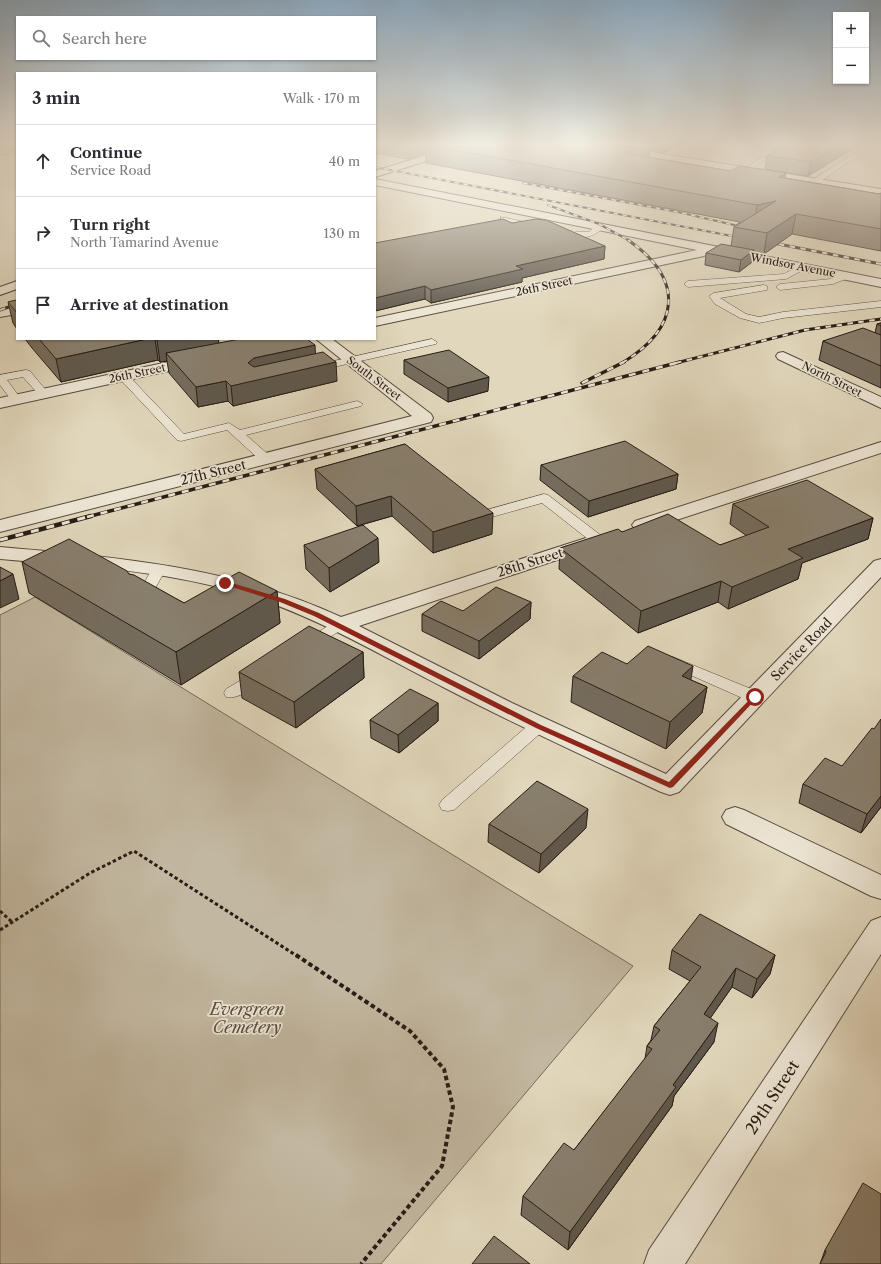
<!DOCTYPE html>
<html lang="en">
<head>
<meta charset="utf-8">
<style>
  :root { --surface:#fff; --page:#f2f2f3; --text:#2b2b33; --muted:#7c7c81; --line:#e1e1e2 }
  body { margin:0; font-family:"Libre Caslon Text",serif; background:var(--page); color:var(--text) }
  .controls { position:absolute; right:12px; top:12px; display:grid; overflow:hidden; border-radius:0px; box-shadow:0 1px 3px #0004 }
  .controls button { width:36px; height:36px; display:grid; place-items:center; padding:0; border:0; border-bottom:1px solid var(--line); background:var(--surface); color:var(--text); font:20px sans-serif }
  .stop { position:absolute; width:12px; height:12px; margin:-9px; border:3px solid #8f2418; border-radius:50%; background:#fff }
  .stop.end { background:#8f2418; border-color:#fff; box-shadow:0 1px 4px #0008 }
  .list { margin:0; padding:0; list-style:none }
  h2 { display:flex; justify-content:space-between; align-items:center; height:52px; margin:0; padding:0 16px; font-size:17px }
  h2 small { font-size:13px; font-weight:400; color:var(--muted) }
  .list li { display:grid; grid-template-columns:26px 1fr auto; gap:12px; align-items:center; box-sizing:border-box; height:72px; padding:0 16px; border-top:1px solid var(--line) }
  .list b { display:block; font-size:15px; white-space:nowrap }
  .list p { margin:0; font-size:13px; white-space:nowrap; color:var(--muted) }
  .list em { font-size:13px; font-style:normal; color:var(--muted) }
  .icon { flex:none; width:22px; height:22px; fill:none; stroke:currentColor; stroke-width:2; stroke-linecap:round; stroke-linejoin:round }
  .map { position:relative; flex:none; width:881px; height:1264px; overflow:hidden }
  .search { position:absolute; background:var(--surface); box-shadow:0 1px 3px #0004; left:16px; top:16px; width:360px; height:44px; display:flex; align-items:center; gap:10px; box-sizing:border-box; padding:0 14px; border-radius:0px; color:var(--muted); font-size:15px }
  .panel { position:absolute; background:var(--surface); box-shadow:0 1px 3px #0004; left:16px; top:72px; width:360px; height:268px; border-radius:0px }
  .map>svg:first-child { display:block }
  .green { fill:#c2b7a0; stroke:#756a5a }
  .lines { fill:none; stroke-linecap:round; stroke-linejoin:round }
  .service-casing { stroke:#564c3f; stroke-width:1 }
  .minor-casing { stroke:#564c3f; stroke-width:2 }
  .secondary-casing { stroke:#281d15; stroke-width:2 }
  .path-far1 { stroke:#281d15; stroke-width:3; stroke-dasharray:3.5 2.5; stroke-linecap:butt }
  .path { stroke:#281d15; stroke-width:4; stroke-dasharray:4.5 3; stroke-linecap:butt }
  .service { fill:#ece5d3; fill-rule:evenodd }
  .minor { fill:#ece5d3; fill-rule:evenodd }
  .secondary { fill:#ece5d3; fill-rule:evenodd }
  .rail-far3-casing { stroke:#281d15; stroke-width:2 }
  .rail-far2-casing { stroke:#281d15; stroke-width:3 }
  .rail-far1-casing { stroke:#281d15; stroke-width:3.5 }
  .rail-casing { stroke:#281d15; stroke-width:4.5 }
  .rail-far3 { stroke:#ece5d3; stroke-width:1.5; stroke-dasharray:4.5; stroke-linecap:butt }
  .rail-far2 { stroke:#ece5d3; stroke-width:2; stroke-dasharray:5.5; stroke-linecap:butt }
  .rail-far1 { stroke:#ece5d3; stroke-width:2.5; stroke-dasharray:7; stroke-linecap:butt }
  .rail { stroke:#ece5d3; stroke-width:3; stroke-dasharray:8; stroke-linecap:butt }
  .wall { fill:#756c5d; stroke:#281d15 }
  .shaded-wall { fill:#5f584c; stroke:#281d15 }
  .building { fill:#887e6c; stroke:#281d15 }
  .route { fill:#8f2418 }
  .labels { text-anchor:middle; stroke-width:3.5; stroke-linejoin:round; paint-order:stroke }
  .far-street-label { font-size:11px; fill:#281d15; stroke:#ece5d3 }
  .street-label { font-size:13px; fill:#281d15; stroke:#ece5d3 }
  .near-park-label { font-size:16px; font-style:italic; fill:#564b3f; stroke:#ece5d3 }
  .near-street-label { font-size:16px; fill:#281d15; stroke:#ece5d3 }
</style>
</head>
<body>
<div class="map">
<svg width="881" height="1264" viewBox="0 0 881 1264">
  <rect width="100%" height="100%" fill="#e1d7bc"/>
  <filter id="stains"><feTurbulence type="fractalNoise" baseFrequency=".005" numOctaves="4"/><feColorMatrix values="0 0 0 0 .2 0 0 0 0 .09 0 0 0 0 .02 0 0 0 .5 -.17"/></filter>
  <radialGradient id="worn" r=".72"><stop offset=".6" stop-color="#630" stop-opacity="0"/><stop offset="1" stop-color="#630" stop-opacity=".3"/></radialGradient>
  <path class="green" d="M35,597L633,966L381,1264H0V615Z"/>
  <g class="lines">
    <g class="service-casing">
      <path id="service" d="M867,145L869,146V148L818,183L811,181Z
        M763,157L768,158L748,171H744V169Z
        M501,217L539,225L540,227L536,229L501,221Z
        M596,225L603,227C597,236 581,241 572,234L576,232H589Z
        M802,264L806,267L805,269L786,279L688,287L684,284L688,281L784,274Z
        M845,273L849,276L848,278L833,284L780,290L776,287L780,284L831,279Z
        M764,285L767,286V290L720,298L746,314L759,317L783,312L881,301V307L783,318L759,323L740,318L715,304L709,296L714,293Z
        M432,339L437,342L436,344L316,371L311,368L316,365Z
        M26,370L30,371L49,394L48,396H40L23,377L7,380L21,399L20,401H12L0,385V375Z
        M123,373L127,374L184,434L229,423L240,430L357,401L363,404L361,406L246,435L270,456L272,459L270,462H262L227,430L181,441L177,440L119,378L118,376L119,374Z
        M544,494L548,495L603,537L605,540L603,543H593L542,503L488,518L482,514L483,511Z
        M159,565L164,566L166,569L148,601L146,604H136L134,601L152,569L154,566Z
        M339,621L344,622L346,625L344,628L313,648H303L300,645L303,642L334,622Z
        M673,657L761,693L763,697L761,701L755,702L749,701L668,665L665,662L668,659Z
        M259,671L265,673L267,676L265,679C254,686 240,700 226,697L224,693L226,689L253,673Z
        M538,721L544,722L546,726L544,730L454,810L448,811L442,810L439,805L442,800L532,722Z"/>
    </g>
    <g class="minor-casing">
      <path id="minor" d="M17,144V150L0,154V148Z
        M577,144H600L881,189V195L582,147Z
        M375,179L881,279V287L710,252L704,256L375,326V318L697,250L375,185Z
        M17,306V314L0,317V309Z
        M316,339H332L431,414L433,418L431,422L0,532V520L412,416Z
        M783,352L881,397V408L778,359L776,356L778,353Z
        M196,356L201,358L204,361L201,364L0,408V398Z
        M881,442V453L649,529L642,531L635,529L632,525L635,521Z
        M589,537L596,539L599,543L596,547L359,626L512,703L666,774L874,561L881,559V577L679,792L670,795L661,792C588,758 514,724 443,687C376,653 312,614 240,593C162,570 80,566 0,559V547C117,557 234,567 341,617Z
        M735,807L744,810L881,875V899L871,896L726,824L722,817L726,810Z
        M881,917V954L685,1264H644L649,1250L871,921Z"/>
    </g>
    <g class="secondary-casing">
      <path id="secondary" d="M462,144H477L475,146L375,177V171Z
        M17,281V289L0,295V287Z"/>
    </g>
    <path class="path-far1" d="M0,911L12,922
      M0,930L90,873L134,851L297,956"/>
    <path class="path" d="M296,955L410,1031L444,1069L453,1107L442,1166L361,1264"/>
    <use href="#service" class="service"/>
    <use href="#minor" class="minor"/>
    <use href="#secondary" class="secondary"/>
    <g class="rail-far3-casing">
      <path id="rail-far3" d="M375,167L742,238
        M523,183L678,212L747,228
        M548,205L599,224L630,241"/>
    </g>
    <g class="rail-far2-casing">
      <path id="rail-far2" d="M768,242L881,264
        M0,310L17,304
        M622,363C680,328 686,280 628,240
        M676,363L805,330L881,319"/>
    </g>
    <g class="rail-far1-casing">
      <path id="rail-far1" d="M582,383L624,362
        M87,517L680,362"/>
    </g>
    <g class="rail-casing">
      <path id="rail" d="M0,540L91,516"/>
    </g>
    <use href="#rail-far3" class="rail-far3"/>
    <use href="#rail-far2" class="rail-far2"/>
    <use href="#rail-far1" class="rail-far1"/>
    <use href="#rail" class="rail"/>
  </g>
  <path class="wall" d="M375,144H682L663,153L650,150L649,157L730,171L785,178L879,194L881,193V251L792,234L764,254L754,252L752,262L739,272L705,265L706,253L731,246L734,227L740,222L426,163V153L408,159L375,153Z
    M788,144H860L808,176L765,169L767,156Z
    M512,223L605,246L604,259L522,278V282L431,303L425,299L375,311V243Z
    M17,300V329L13,323L8,302Z
    M881,323V388L819,360L823,341L875,333L877,324Z
    M25,339H218L219,343L315,354L337,381L233,406L228,401L198,407L169,373L167,361L160,362L158,360L61,382L32,348Z
    M404,360L488,391L448,402L404,374Z
    M405,444L492,534L433,553L392,516L357,526L317,489L315,469Z
    M541,465L678,474L676,489L588,517L540,480Z
    M733,504L873,518L868,539L802,563L798,579L728,609L718,602L638,633L559,569L560,548L622,532L720,545L747,536L730,524Z
    M304,545L379,562L330,592L306,569Z
    M22,562L129,574L184,603L277,591L280,623L181,685L29,593Z
    M531,602L530,619L479,659L422,631V614L463,611Z
    M363,652L364,678L296,728L242,698L239,672Z
    M627,664L691,680L707,687L702,713L666,749L571,702L573,676Z
    M438,703V721L399,753L371,738L370,720Z
    M803,784L881,807L861,833L799,803Z
    M489,824L586,828L539,873L488,842Z
    M672,950L775,955L770,974L752,998L732,987L710,1018L714,1042L674,1096L672,1106L568,1250L521,1215L523,1196L574,1150L645,1059L647,1046L651,1040L654,1026L690,981L669,969Z
    M825,1250L881,1264H820Z"/>
  <path class="shaded-wall" d="M408,144H457L426,145V153L408,159Z
    M646,144H650L649,159L644,161Z
    M664,144H682L663,153Z
    M841,144H860L808,176L811,162Z
    M634,148L633,166L623,153Z
    M786,173L782,192L779,177Z
    M776,201L754,225L757,205Z
    M796,214L792,234L764,254L767,233Z
    M605,246L604,259L522,278V282L431,303V290L516,266Z
    M754,250L752,262L739,272L741,260Z
    M425,286V299L375,311V298Z
    M147,339H155L158,360L61,382L56,359Z
    M160,339H218L220,350L166,353L167,361L160,362L157,340Z
    M315,345L316,364L336,362L337,381L233,406L231,386L248,363L254,358Z
    M489,377L488,391L448,402V388Z
    M226,381L228,401L198,407L196,387Z
    M678,474L676,489L588,517L589,501Z
    M391,496L392,516L357,526L356,506Z
    M493,513L492,534L433,553V532Z
    M873,518L868,539L802,563L798,579L728,609L732,587L788,549Z
    M378,538L379,562L330,592L329,568Z
    M13,574L19,599L0,608V581Z
    M721,581L718,602L638,633L641,611Z
    M277,591L280,623L181,685L176,652Z
    M531,602L530,619L479,659V641Z
    M363,652L364,678L296,728L294,702Z
    M693,666L689,692L682,676Z
    M707,687L702,713L666,749L670,722Z
    M438,703V721L399,753L398,735Z
    M881,796V807L861,833L867,814Z
    M588,809L586,828L539,873L541,854Z
    M775,955L770,974L752,998L757,979Z
    M736,968L732,987L700,1033L704,1014Z
    M718,1023L714,1042L674,1096L672,1106L568,1250L570,1232L673,1085Z"/>
  <path class="building" d="M428,144H609L634,148L623,153L730,171L740,166L786,173L779,177L879,194L881,193V229L796,214L767,233L734,227L776,201L757,205L426,145Z
    M788,144H841L811,162L767,156Z
    M503,219L512,223L536,219L546,220L605,246L516,266L523,269L431,290L425,286L375,298V243Z
    M721,244L754,250L741,260L706,253Z
    M17,300V313L8,302Z
    M881,323V326L877,324Z
    M863,328L881,335V366L823,341Z
    M39,339H147L56,359Z
    M240,339H307L315,345L254,358L248,363L254,367L323,352L336,362L231,386L226,381L196,387L166,353Z
    M449,350L489,377L448,388L404,360Z
    M625,441L678,474L589,501L541,465Z
    M405,444L493,513L433,532L391,496L356,506L315,469Z
    M807,480L873,518L788,549L803,558L732,587L721,581L641,611L560,548L618,529L622,532L668,514L720,545L769,527L733,504Z
    M363,525L378,538L329,568L304,545Z
    M69,539L127,571L129,574L134,575L184,603L239,572L277,591L176,652L22,562Z
    M0,567L13,574L0,581Z
    M496,587L531,602L479,641L422,614L441,601L463,611Z
    M309,626L363,652L294,702L239,672Z
    M648,646L693,666L682,676L707,687L670,722L573,676L602,652L627,664Z
    M410,689L438,703L398,735L370,720Z
    M881,719V796L867,814L803,784L825,758L842,766L872,728L874,729Z
    M537,781L588,809L541,854L489,824Z
    M700,914L775,955L757,979L736,968L704,1014L718,1023L673,1085L676,1087L570,1232L523,1196L564,1143L574,1150L652,1049L647,1046L660,1030L654,1026L701,967L672,950Z
    M863,1183L881,1194V1264H820L826,1252L825,1250Z
    M494,1236L530,1264H472Z"/>
  <linearGradient id="sky" x2="0" y2="1"><stop stop-color="#8ca9c0"/><stop offset="0.45" stop-color="#f2ede1"/><stop offset="1" stop-color="#f2ede1" stop-opacity="0"/></linearGradient>
  <rect width="881" height="321" fill="url(#sky)"/>
  <path class="route" d="M225,581L285,599L319,613L541,725L669,782L753,696L758,697L673,787L670,788L536,728L314,616L280,602L222,584V583Z"/>
  <g class="labels">
    <g class="far-street-label">
      <text transform="translate(793 265) rotate(11)" y="4">Windsor Avenue</text>
      <text transform="translate(544 286) rotate(-12)" y="4">26th Street</text>
      <text transform="translate(137 373) rotate(-12)" y="4">26th Street</text>
      <text transform="translate(374 378) rotate(37)" y="4">South Street</text>
      <text transform="translate(832 379) rotate(26)" y="4">North Street</text>
    </g>
    <g class="street-label">
      <text transform="translate(213 472) rotate(-14)" y="5">27th Street</text>
      <text transform="translate(530 562) rotate(-18)" y="5">28th Street</text>
      <text transform="translate(801 649) rotate(-46)" y="5">Service Road</text>
    </g>
    <g class="near-park-label">
      <text x="247" y="1015">Evergreen<tspan x="247" dy="18">Cemetery</tspan></text>
    </g>
    <g class="near-street-label">
      <text transform="translate(772 1097) rotate(-57)" y="6">29th Street</text>
    </g>
  </g>
  <rect width="100%" height="100%" filter="url(#stains)"/>
  <rect width="100%" height="100%" fill="url(#worn)"/>
</svg>
<div class="controls">
<button>+</button>
<button>−</button>
</div>
<div class="stop" style="left:755px;top:697px"></div>
<div class="stop end" style="left:225px;top:583px"></div>
<div class="search"><svg class="icon" aria-label="search" viewBox="0 0 24 24"><circle cx="10" cy="10" r="6"/><path d="M15 15l6 6"/></svg>Search here</div>
<section class="panel">
<h2>3 min<small>Walk · 170 m</small></h2>
<ul class="list">
<li><svg class="icon" aria-label="ahead" viewBox="0 0 24 24"><path d="M12 20V5M6 11l6-6 6 6"/></svg><div><b>Continue</b><p>Service Road</p></div><em>40 m</em></li>
<li><svg class="icon" aria-label="right" viewBox="0 0 24 24"><path d="M7 20v-9h11M14 6l5 5-5 5"/></svg><div><b>Turn right</b><p>North Tamarind Avenue</p></div><em>130 m</em></li>
<li><svg class="icon" aria-label="arrive" viewBox="0 0 24 24"><path d="M6 21V4h12l-3 4 3 4H6"/></svg><div><b>Arrive at destination</b></div></li>
</ul>
</section>
</div>
</body>
</html>
